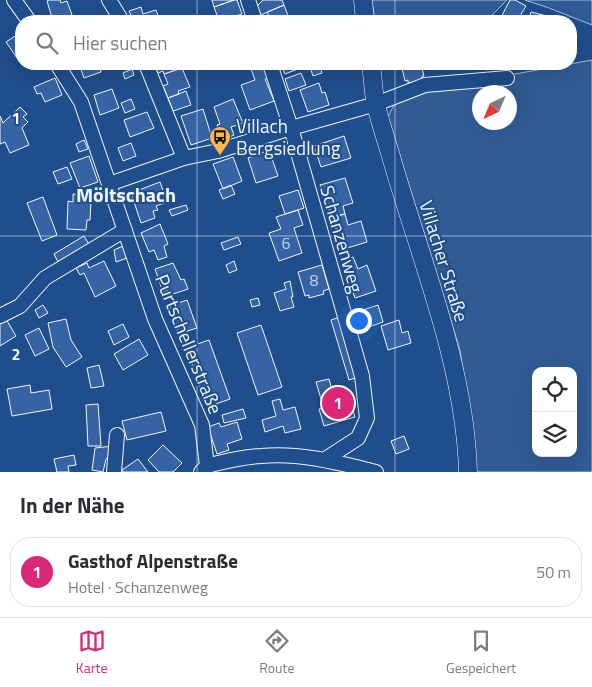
<!DOCTYPE html>
<html lang="de">
<head>
<meta charset="utf-8">
<style>
  :root { --surface:#fff; --page:#f7f7f7; --text:#2b2b33; --muted:#7c7c81; --line:#e1e1e2; --accent:#db2777 }
  body { margin:0; font-family:"Titillium Web",sans-serif; background:var(--page); color:var(--text) }
  .controls { position:absolute; right:15px; bottom:15px; display:grid; overflow:hidden; border-radius:10px; box-shadow:0 5px 20px #0002 }
  .controls button { width:45px; height:45px; display:grid; place-items:center; padding:0; border:0; border-bottom:1px solid var(--line); background:var(--surface); color:var(--text); font:25px sans-serif }
  .compass { position:absolute; left:472px; top:85px; width:45px; height:45px; border-radius:50%; background:var(--surface); box-shadow:0 5px 20px #0002; rotate:224deg }
  .you { position:absolute; left:358px; top:320px; width:18px; height:18px; margin:-12px; border:4px solid #fff; border-radius:50%; background:#1a73e8; box-shadow:0 0 0 8px #1a73e833 }
  .badge { display:grid; place-items:center; width:32px; height:32px; border-radius:50%; background:var(--accent); color:#fff; font-size:16px; font-weight:700 }
  .pin { position:absolute; translate:-50% -50%; border:2px solid #fff; box-shadow:0 1px 5px #0006 }
  .list { margin:0; padding:0; list-style:none }
  h2 { display:flex; justify-content:space-between; align-items:center; height:65px; margin:0; padding:0 20px; font-size:21px }
  h2 small { font-size:16px; font-weight:400; color:var(--muted) }
  .list li { display:grid; grid-template-columns:32px 1fr auto; gap:15px; align-items:center; box-sizing:border-box; height:70px; margin:0 10px 10px; padding:0 10px; border:1px solid var(--line); border-radius:20px }
  .list b { display:block; font-size:19px; white-space:nowrap }
  .list p { margin:0; font-size:16px; white-space:nowrap; color:var(--muted) }
  .list em { font-size:16px; font-style:normal; color:var(--muted) }
  .icon { flex:none; width:28px; height:28px; fill:none; stroke:currentColor; stroke-width:2; stroke-linecap:round; stroke-linejoin:round }
  .map { position:relative; flex:none; width:592px; height:472px; overflow:hidden }
  .search { position:absolute; background:var(--surface); box-shadow:0 5px 20px #0002; left:15px; right:15px; top:15px; height:55px; display:flex; align-items:center; gap:12px; box-sizing:border-box; padding:0 18px; border-radius:20px; color:var(--muted); font-size:19px }
  .sheet { height:145px; background:var(--surface) }
  nav { display:flex; justify-content:space-around; align-items:center; box-sizing:border-box; height:70px; border-top:1px solid var(--line); background:var(--surface); font-size:14px; color:var(--muted) }
  nav a { display:grid; justify-items:center; gap:2px }
  nav .on { color:var(--accent) }
  .map>svg:first-child { display:block }
  .built { fill:#305b95; stroke:#a8bbd7; fill-rule:evenodd }
  .building { fill:#3563a3; stroke:#f2f6ff }
  .lines { fill:none; stroke-linecap:round; stroke-linejoin:round }
  .minor-casing { stroke:#f2f6ff; stroke-width:16 }
  .major-casing { stroke:#f2f6ff; stroke-width:19 }
  .minor { stroke:#1f4e8c; stroke-width:14 }
  .major { stroke:#1f4e8c; stroke-width:18 }
  .grid { fill:none; stroke:#f2f6ff; stroke-width:1; stroke-opacity:0.55 }
  .labels { text-anchor:middle; stroke-width:4; stroke-linejoin:round; paint-order:stroke }
  .number-label { font-size:16px; fill:#c3d1e8 }
  .poi-label { font-size:19px; fill:#f2f6ff; stroke:#1f4e8c; text-anchor:start }
  .street-label { font-size:19px; fill:#f2f6ff; stroke:#1f4e8c }
  .neighbourhood-label { font-size:20px; font-weight:bold; fill:#f2f6ff; stroke:#1f4e8c }
  .grid-label { font-size:16px; text-anchor:middle; font-weight:bold; fill:#f2f6ff; stroke:#1f4e8c; stroke-width:4; stroke-linejoin:round; paint-order:stroke }
</style>
</head>
<body>
<div class="map">
<svg width="592" height="472" viewBox="0 0 592 472">
  <rect width="100%" height="100%" fill="#1f4e8c"/>
  <path class="built" d="M372,0H507L486,21H375Z
    M525,0H592V25L549,8Z
    M592,60V472H474L471,420L460,350L388,117L394,105L427,90ZM480,92H510V122H480ZM536,371H573V453H536Z"/>
  <path class="building" d="M49,0H60L61,3L67,1L72,15L53,21L47,1Z
    M212,0H234L214,7Z
    M234,0H237L242,14L219,21L214,7Z
    M263,0H282L284,5L261,15L257,6Z
    M510,0H515L526,6L517,21H499Z
    M284,5L290,21H271L267,12Z
    M141,7L143,14L156,10L160,21H140L138,16L132,18L129,11Z
    M531,12L567,21H528Z
    M72,15L74,21H53Z
    M21,32V56L17,58L6,42Z
    M79,64H98L101,72L84,78Z
    M154,64H181L182,68L164,74L163,71L158,73Z
    M264,64L270,77L265,79L274,101L250,110L241,85L255,80L251,69Z
    M281,64H308V65L285,74Z
    M319,64L322,73L313,76L310,67Z
    M401,64H421L424,76H422L423,80L408,83V80L405,81Z
    M182,68L190,87L178,91L179,94L168,98L163,86L168,84L164,74Z
    M132,69L134,75L125,79L123,73Z
    M301,73L306,85L289,91L285,79Z
    M55,78L62,95L45,102L41,93L37,94L34,87Z
    M319,83L322,93L325,92L329,105L308,112L300,90Z
    M112,89L119,108L100,115L94,95Z
    M186,91L191,105L173,111L168,98Z
    M131,99L135,109L125,113L121,103Z
    M233,99L243,123L231,127L234,135L223,140L217,125L220,124L214,107Z
    M20,107L27,114L23,117L28,122L22,128L29,145L10,153L5,142L0,144V116L3,123Z
    M203,109L212,138L191,145L181,116Z
    M147,112L154,128L130,137L124,120Z
    M344,136L351,158L321,167L314,146Z
    M84,140L88,149L79,152L76,144Z
    M131,143L136,156L123,161L118,148Z
    M269,150L278,176L256,183L248,158Z
    M89,156L98,182L80,188L70,163Z
    M233,157L242,181L223,189L213,164Z
    M67,167L72,179L58,184L53,172Z
    M345,178L353,203L343,206L345,214L333,217L330,209L328,210L320,185Z
    M160,182L167,202L156,206L158,210L153,211L155,218L141,223L131,193Z
    M231,185L235,194L223,199L219,190Z
    M298,190L304,208L285,214L279,196Z
    M73,194L87,195V201H91L90,220H87L86,230L67,229L68,201L73,202Z
    M43,197L57,235L42,241L27,203Z
    M186,205L188,210L172,216L169,210Z
    M298,210L303,225L294,228L302,253L279,261L269,233L281,229L276,217Z
    M345,214L348,225L361,221L367,242L347,248L341,228L336,229L333,217Z
    M160,224L168,244L164,246L167,257L158,260L154,250L149,252L141,233Z
    M84,236L90,246L59,264L54,254Z
    M238,237L241,244L224,250L221,243Z
    M123,246L127,258L116,262L114,250Z
    M353,257L358,269L367,265L376,291L355,298L342,261Z
    M104,261L116,286L95,297L84,273L80,275L76,268L87,263L89,268Z
    M234,261L237,270L229,273L226,265Z
    M173,263L181,280L184,279L188,289L170,295L168,290L163,292L155,269Z
    M322,265L329,289L323,291L324,294L309,298V295L305,296L298,272Z
    M290,281L293,297H291L294,307L280,311L274,293L286,289L284,283Z
    M258,298L260,305L252,307L250,300Z
    M187,300L197,328L178,334L170,306Z
    M43,305L48,313L39,318L35,310Z
    M378,305L383,322L366,328L360,311Z
    M340,317L358,377L349,380L331,320Z
    M6,319L16,336L0,346V323Z
    M66,319L71,340L82,357L66,367L53,347L48,323Z
    M399,320L402,333L408,331L411,343L388,350L381,326Z
    M123,324L129,337L114,345L108,331Z
    M261,325L282,387L258,395L237,333Z
    M39,328L49,349L35,356L25,335Z
    M139,339L148,355L123,370L114,354Z
    M209,340L230,399L207,407L186,348Z
    M99,365L104,386L91,388L87,368Z
    M329,379L333,394L347,390L355,417L324,426L319,409L326,407L323,398L321,399L316,382Z
    M30,385L31,393L49,390L52,409L12,416L7,389Z
    M280,399L283,410L295,407L301,429L285,433L283,426L265,432L262,420L276,416L272,401Z
    M98,404L101,446H88L86,405Z
    M243,409L246,418L224,423L222,415Z
    M161,412L166,431L127,440L122,421Z
    M237,422L242,439L227,444L229,450L217,454L208,427L219,423L221,427Z
    M404,436L409,449L396,454L391,441Z
    M163,445L182,463L173,472H159L148,460Z
    M113,446V456L106,459L103,472L92,470L95,448Z
    M74,455L76,465L68,466L69,472H57L54,459Z
    M138,459L148,472H123L122,470Z"/>
  <g class="lines">
    <g class="minor-casing">
      <path id="minor" d="M14,0L29,21
        M109,0L122,21
        M248,0L255,21
        M57,64L81,102L155,319L202,425L207,466L201,472
        M146,64L184,158
        M270,64L291,128L362,376L367,418L358,438L324,460
        M109,184L184,158L218,151L291,128L376,104L425,85L507,78
        M0,316L20,306L45,278L125,230
        M207,466C225,461 243,457 261,456C300,452 339,463 376,472
        M114,472L117,435"/>
    </g>
    <g class="major-casing">
      <path id="major" d="M363,0L365,21
        M371,64C373,77 373,92 376,105C380,121 385,137 390,153C419,256 465,364 468,472"/>
    </g>
    <use href="#minor" class="minor"/>
    <use href="#major" class="major"/>
  </g>
  <path class="grid" d="M197,0V21M395,0V21M197,64V472M395,64V472M0,236H592"/>
  <defs>
    <g id="bus-pin" transform="scale(1.125)"><path d="M0 17L-7.5 6A9.5 9.5 0 1 1 7.5 6Z" fill="#ffb74d" stroke="#1f4e8c"/><path d="M-5-6H5V4H4V6H2V4H-2V6H-4V4H-5ZM-3.5-4V0h7V-4ZM-3.5 1.2v1.5H-2V1.2ZM2 1.2v1.5H3.5V1.2Z" fill="#111"/></g>
  </defs>
  <g fill-rule="evenodd">
    <use href="#bus-pin" x="220" y="137"/>
  </g>
  <g class="labels">
    <g class="number-label">
      <text x="286" y="249">6</text>
      <text x="314" y="286">8</text>
    </g>
    <g class="poi-label">
      <text x="236" y="133">Villach<tspan x="236" dy="22">Bergsiedlung</tspan></text>
    </g>
    <g class="street-label">
      <text transform="translate(342 239) rotate(74)" y="7">Schanzenweg</text>
      <text transform="translate(444 261) rotate(73)" y="7">Villacher Straße</text>
      <text transform="translate(189 344) rotate(68)" y="7">Purtschellerstraße</text>
    </g>
    <g class="neighbourhood-label">
      <text x="126" y="202">Möltschach</text>
    </g>
  </g>
  <g class="grid-label">
    <text x="16" y="124">1</text>
    <text x="16" y="360">2</text>
  </g>
</svg>
<div class="controls">
<button><svg class="icon" aria-label="locate" viewBox="0 0 24 24"><circle cx="12" cy="12" r="6"/><path d="M12 2v4M12 18v4M2 12h4M18 12h4"/></svg></button>
<button><svg class="icon" aria-label="layers" viewBox="0 0 24 24"><path d="M12 4l9 5-9 5-9-5zM3 14l9 5 9-5"/></svg></button>
</div>
<svg class="compass" viewBox="-18 -18 36 36"><path d="M0-13l5 13h-10z" fill="#e53935"/><path d="M0 13l5-13h-10z" fill="#7c7c81"/></svg>
<div class="you"></div>
<div class="pin badge" style="left:338px;top:403px">1</div>
<div class="search"><svg class="icon" aria-label="search" viewBox="0 0 24 24"><circle cx="10" cy="10" r="6"/><path d="M15 15l6 6"/></svg>Hier suchen</div>
</div>
<section class="sheet">
<h2>In der Nähe<small></small></h2>
<ul class="list">
<li><span class="badge">1</span><div><b>Gasthof Alpenstraße</b><p>Hotel · Schanzenweg</p></div><em>50 m</em></li>
</ul>
</section>
<nav>
<a class="on"><svg class="icon" aria-label="map" viewBox="0 0 24 24"><path d="M3 6l6-2 6 2 6-2v14l-6 2-6-2-6 2zM9 4v14M15 6v14"/></svg>Karte</a>
<a><svg class="icon" aria-label="directions" viewBox="0 0 24 24"><path d="M12 3l9 9-9 9-9-9zM9 14v-3h6M13 9l2 2-2 2"/></svg>Route</a>
<a><svg class="icon" aria-label="saved" viewBox="0 0 24 24"><path d="M7 4h10v16l-5-4-5 4z"/></svg>Gespeichert</a>
</nav>
</body>
</html>
